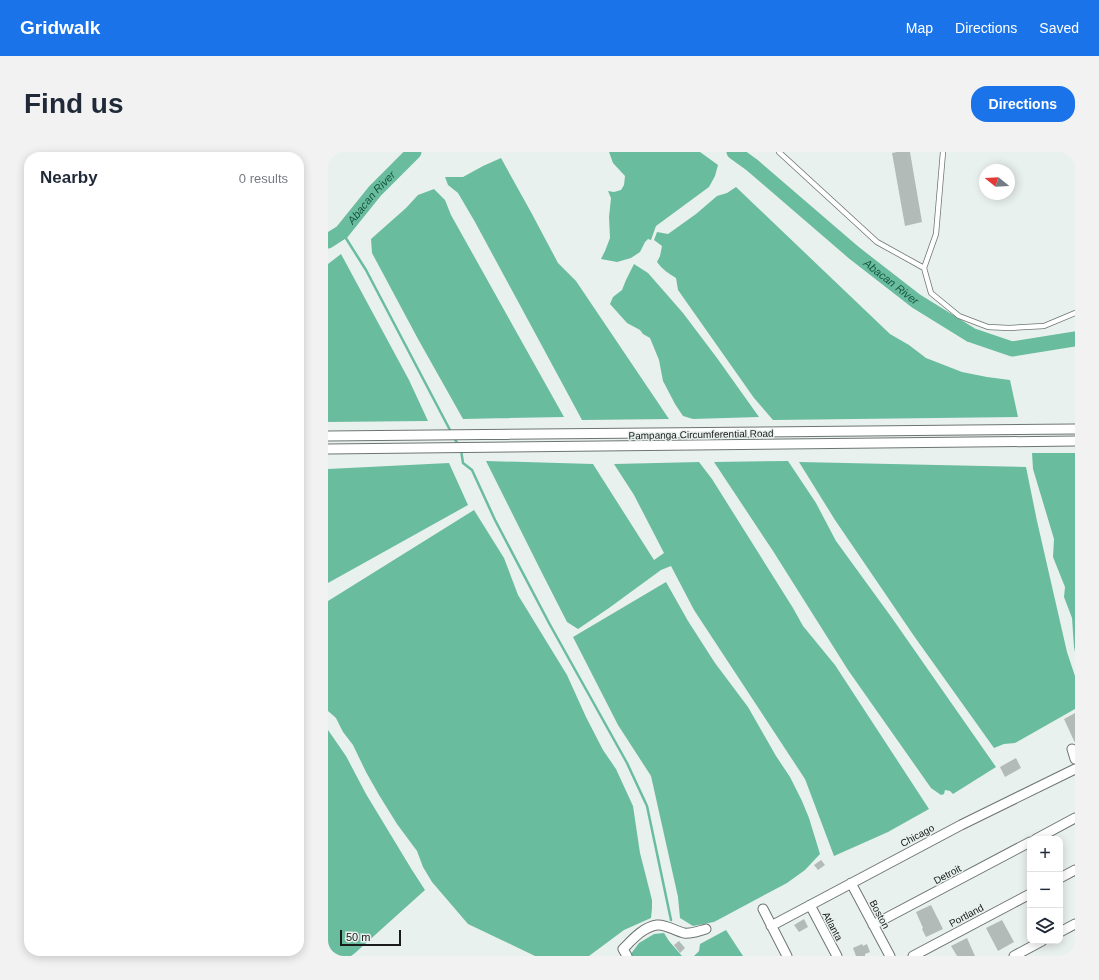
<!DOCTYPE html>
<html lang="en">
<head>
<meta charset="utf-8">
<style>
  :root { --surface:#fff; --page:#f2f2f3; --text:#1f2937; --muted:#747a83; --line:#e0e1e3; --accent:#1a73e8 }
  body { margin:0; font-family:Helvetica,sans-serif; background:var(--page); color:var(--text) }
  .controls { position:absolute; right:12px; bottom:12px; display:grid; overflow:hidden; border-radius:8px; box-shadow:0 2px 10px #0003 }
  .controls button { width:36px; height:36px; display:grid; place-items:center; padding:0; border:0; border-bottom:1px solid var(--line); background:var(--surface); color:var(--text); font:20px sans-serif }
  .compass { position:absolute; left:651px; top:12px; width:36px; height:36px; border-radius:50%; background:var(--surface); box-shadow:0 2px 10px #0003; rotate:288deg }
  .scale { position:absolute; left:12px; bottom:10px; width:61px; box-sizing:border-box; padding-left:4px; border:2px solid #191c1a; border-top:0; font-size:11px; line-height:14px; white-space:nowrap; color:#191c1a; -webkit-text-stroke:3px #e9f1ee; paint-order:stroke }
  .list { margin:0; padding:0; list-style:none }
  h2 { display:flex; justify-content:space-between; align-items:center; height:52px; margin:0; padding:0 16px; font-size:17px }
  h2 small { font-size:13px; font-weight:400; color:var(--muted) }
  .icon { flex:none; width:22px; height:22px; fill:none; stroke:currentColor; stroke-width:2; stroke-linecap:round; stroke-linejoin:round }
  .map { position:relative; flex:none; width:747px; height:804px; overflow:hidden; border-radius:16px }
  header { display:flex; align-items:center; gap:24px; box-sizing:border-box; height:56px; padding:0 20px; background:var(--accent); color:#fff }
  header strong { font-size:19px }
  nav { display:flex; gap:22px; margin-inline-start:auto; font-size:14px }
  .intro { display:flex; align-items:center; justify-content:space-between; box-sizing:border-box; height:96px; padding:0 24px }
  h1 { margin:0; font-size:28px }
  .button { padding:10px 18px; border-radius:16px; background:var(--accent); color:#fff; font-size:14px; font-weight:700 }
  main { display:flex; gap:24px; padding:0 24px }
  aside { flex:1; background:var(--surface); border-radius:16px; box-shadow:0 2px 10px #0003 }
  .map>svg:first-child { display:block }
  .water { fill:#6abc9f }
  .lines { fill:none; stroke-linecap:round; stroke-linejoin:round }
  .stream { stroke:#6abc9f; stroke-width:2.5 }
  .river { stroke:#6abc9f; stroke-width:15 }
  .building { fill:#b3bbb8 }
  .lane-casing { stroke:#6d7572; stroke-width:6 }
  .street-casing { stroke:#6d7572; stroke-width:11 }
  .lane { stroke:#fff; stroke-width:4.5 }
  .street { stroke:#fff; stroke-width:9 }
  .labels { text-anchor:middle; stroke-width:3; stroke-linejoin:round; paint-order:stroke }
  .street-label { font-size:10px; fill:#191c1a; stroke:#e9f1ee }
  .water-label { font-size:11px; font-style:italic; fill:#145643; stroke:#e9f1ee }
</style>
</head>
<body>
<header>
<strong>Gridwalk</strong>
<nav><a>Map</a><a>Directions</a><a>Saved</a></nav>
</header>
<div class="intro"><h1>Find us</h1><a class="button">Directions</a></div>
<main>
<aside>
<h2>Nearby<small>0 results</small></h2>
<ul class="list">
</ul>
</aside>
<div class="map">
<svg width="747" height="804" viewBox="0 0 747 804">
  <rect width="100%" height="100%" fill="#e9f1ee"/>
  <path class="water" d="M281,0H372L390,13L387,24L381,35L328,74L323,88L320,87L317,90L312,100L303,106L289,110L273,107L277,99L282,86L281,65L283,46L280,39L286,40L293,38L296,33L297,24L285,11Z
    M173,6L204,62L230,111L248,129L341,267L254,268L147,70L130,41L120,33L117,25H135L155,14Z
    M408,35L562,182L581,193L598,206L634,220L659,225L682,228L690,265L445,268L426,246L350,138L348,126C341,122 334,117 329,110L332,104L334,94L326,88L329,80L340,82L368,62L389,44L399,41Z
    M106,37L117,48L123,63L236,265L135,267L90,187L44,101L43,87L78,56L90,43Z
    M13,102L81,228L100,269L0,270V112Z
    M306,112L320,121L355,161L389,206L431,265L365,267L355,264L347,252L335,229L331,208L322,186L315,182L312,178L299,171L282,152L285,145L294,138L298,128Z
    M704,301H747V500L746,495L744,466L736,445L737,435L725,405L726,387L705,317Z
    M158,309L265,312L326,408L336,401L306,343L286,312L371,310L384,327L465,456L475,474L507,513L601,657L560,680L506,704L477,627L366,458L343,414L333,418L281,456L250,477L239,470L214,421Z
    M460,309L488,351L508,389L564,466L668,615L625,642L622,639L617,638L616,642L613,643L603,636L520,518L445,399L386,310Z
    M471,310L698,315L709,369L739,500L747,524V557L687,591L676,592L666,596L586,484L507,368Z
    M121,311L140,353L0,431V317Z
    M146,358L176,406L190,443L239,523L258,565L275,598L288,617L305,654L312,701L324,748V756L323,766L296,778L261,804H207L140,772L104,730L95,715L89,699L69,672L51,643L38,620L25,593L15,580L8,566L0,559V449Z
    M338,430L360,469L387,511L420,555L448,604L462,625L474,649L481,666L492,702L477,718L459,731L386,770L365,774L352,766L350,745L323,624L290,573L245,485Z
    M0,578L18,604L38,642L84,718L97,738L27,801L23,804H0Z
    M398,778L415,804H366L371,799L372,792Z
    M336,781L341,789L354,804H302V803L311,791L326,782Z"/>
  <g class="lines">
    <path class="stream" d="M14,80L38,118L123,280
      M125,284L131,294
      M133,298L135,311L144,318L167,368L221,471L299,611L319,654L343,768"/>
    <g class="river">
      <path id="s1" d="M406,0L424,13L525,100L588,149L643,183L684,197L747,187"/>
      <path id="s2" d="M0,89L14,80L47,39L86,0"/>
    </g>
  </g>
  <path class="building" d="M569,0H582L594,70L577,74L564,1Z
    M747,561V591L736,567Z
    M688,606L693,616L677,625L672,615Z
    M493,708L497,713L490,718L486,713Z
    M603,753L615,777L598,785L594,777L595,776L588,760Z
    M476,767L480,775L471,780L466,773Z
    M674,768L686,790L670,799L658,776Z
    M639,786L647,804H629L623,794Z
    M351,789L357,796L352,801L346,793Z
    M534,792L535,794L539,792L542,800L537,802V804H528L525,796Z"/>
  <g class="lines">
    <g class="lane-casing">
      <path id="lane" d="M451,0L549,90L596,116L603,141L631,164L660,175L681,176L716,174L747,161
        M596,116L608,82L615,0"/>
    </g>
    <g class="street-casing">
      <path id="street" d="M0,284L747,277
        M0,297L747,289
        M744,597L747,607
        M708,687L747,666
        M732,726L747,718
        M523,731L562,804
        M482,753L509,804
        M435,757L459,804
        M545,773L702,690
        M443,774L633,673L747,617
        M732,780L747,772
        M299,804L295,797C304,788 315,775 329,773C338,772 347,779 356,781C364,782 370,779 378,777
        M585,804L702,742
        M686,804L714,789"/>
    </g>
    <use href="#lane" class="lane"/>
    <use href="#street" class="street"/>
  </g>
  <g class="labels">
    <g class="street-label">
      <text transform="translate(373 282) rotate(-1)" y="4">Pampanga Circumferential Road</text>
      <text transform="translate(589 683) rotate(-28)" y="4">Chicago</text>
      <text transform="translate(619 722) rotate(-28)" y="4">Detroit</text>
      <text transform="translate(552 762) rotate(62)" y="4">Boston</text>
      <text transform="translate(638 763) rotate(-28)" y="4">Portland</text>
      <text transform="translate(505 774) rotate(62)" y="4">Atlanta</text>
    </g>
    <g class="water-label">
      <text dy="4" stroke="none"><textPath href="#s2" startOffset="62">Abacan River</textPath></text>
      <text dy="4" stroke="none"><textPath href="#s1" startOffset="204">Abacan River</textPath></text>
    </g>
  </g>
</svg>
<div class="controls">
<button>+</button>
<button>−</button>
<button><svg class="icon" aria-label="layers" viewBox="0 0 24 24"><path d="M12 4l9 5-9 5-9-5zM3 14l9 5 9-5"/></svg></button>
</div>
<svg class="compass" viewBox="-18 -18 36 36"><path d="M0-13l5 13h-10z" fill="#e53935"/><path d="M0 13l5-13h-10z" fill="#747a83"/></svg>
<div class="scale">50 m</div>
</div>
</main>
</body>
</html>
